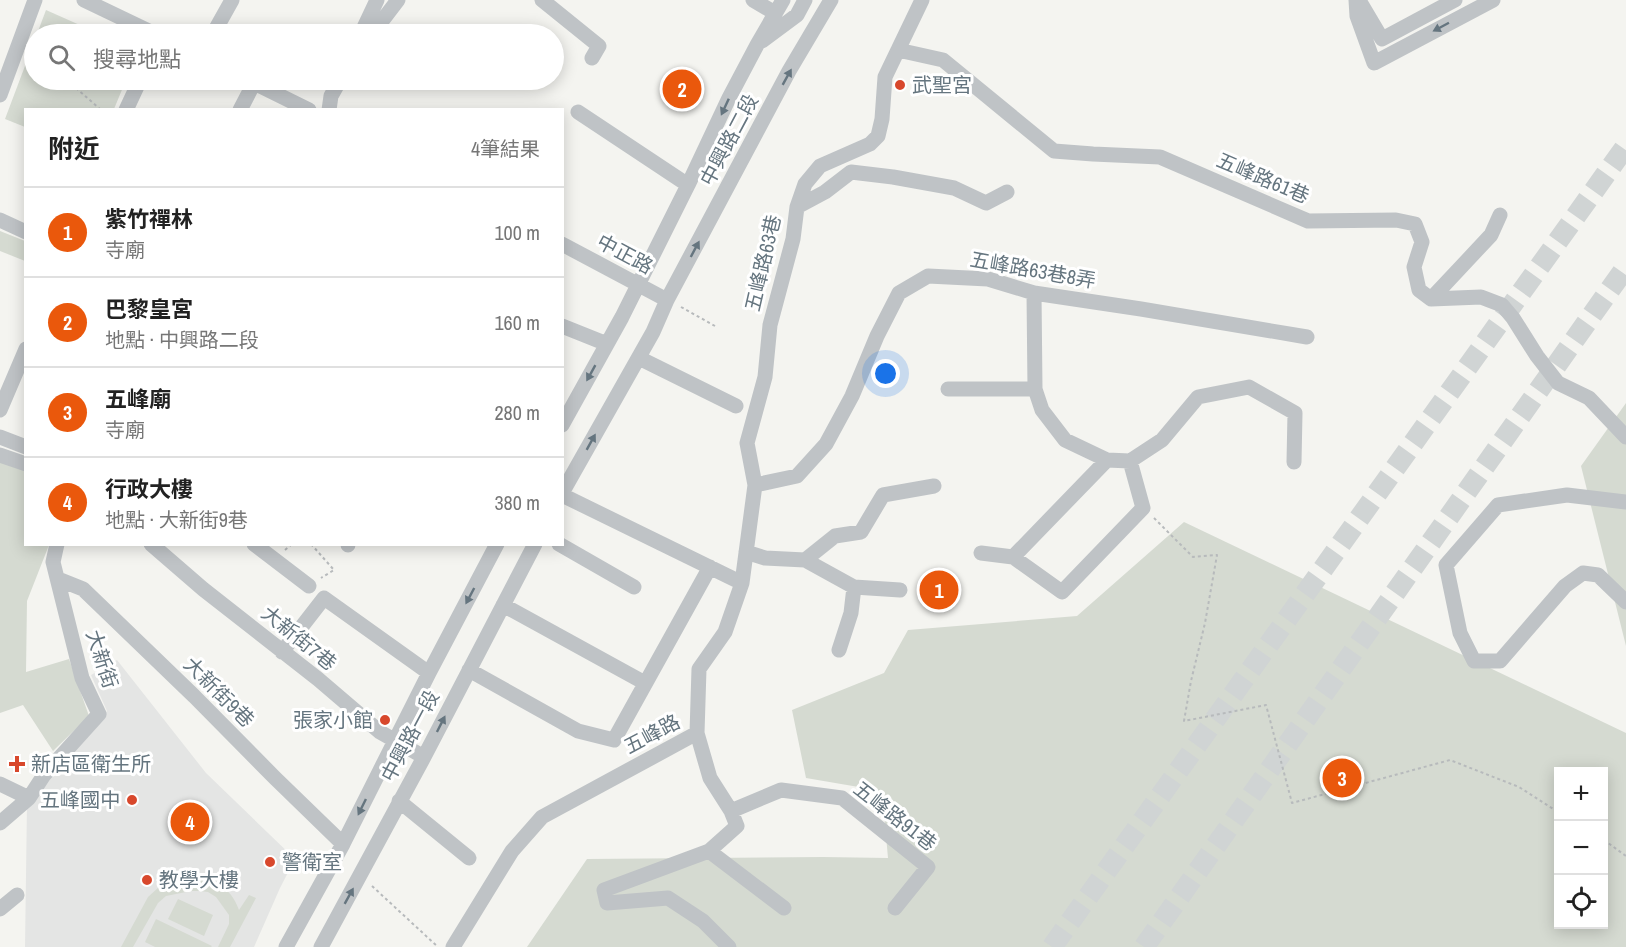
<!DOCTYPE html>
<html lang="zh-TW">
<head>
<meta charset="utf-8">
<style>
  :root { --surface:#fff; --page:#f2f2f2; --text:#222; --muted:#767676; --line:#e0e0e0; --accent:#ea580c }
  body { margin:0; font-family:"Archivo Narrow","Noto Sans TC",sans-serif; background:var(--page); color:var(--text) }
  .controls { position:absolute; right:18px; bottom:18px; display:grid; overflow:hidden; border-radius:0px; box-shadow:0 3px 15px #0003 }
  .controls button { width:54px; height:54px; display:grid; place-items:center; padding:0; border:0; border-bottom:2px solid var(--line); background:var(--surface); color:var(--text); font:30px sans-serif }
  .you { position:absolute; left:886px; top:374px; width:21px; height:21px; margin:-15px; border:4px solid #fff; border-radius:50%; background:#1a73e8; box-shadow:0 0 0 9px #1a73e833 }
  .badge { display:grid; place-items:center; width:39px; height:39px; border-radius:50%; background:var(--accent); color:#fff; font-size:20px; font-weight:700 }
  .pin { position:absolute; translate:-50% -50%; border:3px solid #fff; box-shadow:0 2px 6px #0006 }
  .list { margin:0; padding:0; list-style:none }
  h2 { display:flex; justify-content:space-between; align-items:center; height:78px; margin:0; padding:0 24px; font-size:26px }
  h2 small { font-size:20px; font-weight:400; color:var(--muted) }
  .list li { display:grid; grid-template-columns:39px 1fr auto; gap:18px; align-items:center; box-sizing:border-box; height:90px; padding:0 24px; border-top:2px solid var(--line) }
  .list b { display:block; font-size:22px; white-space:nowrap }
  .list p { margin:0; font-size:20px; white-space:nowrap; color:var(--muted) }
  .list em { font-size:20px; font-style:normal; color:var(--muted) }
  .icon { flex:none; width:33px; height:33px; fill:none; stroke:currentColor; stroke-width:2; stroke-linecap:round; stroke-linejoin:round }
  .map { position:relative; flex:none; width:1626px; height:947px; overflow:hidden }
  .search { position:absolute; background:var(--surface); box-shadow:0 3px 15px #0003; left:24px; top:24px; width:540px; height:66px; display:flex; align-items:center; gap:15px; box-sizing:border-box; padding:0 21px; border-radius:33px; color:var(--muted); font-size:22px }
  .panel { position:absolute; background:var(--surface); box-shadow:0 3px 15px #0003; left:24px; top:108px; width:540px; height:438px; border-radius:0px }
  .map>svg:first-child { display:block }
  .built { fill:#e4e5e4 }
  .green { fill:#d5dad1; fill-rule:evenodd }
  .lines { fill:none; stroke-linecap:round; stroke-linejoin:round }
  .highway-tunnel { stroke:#d0d4d4; stroke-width:21; stroke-dasharray:21 10; stroke-linecap:butt }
  .path { stroke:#b7babc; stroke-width:2; stroke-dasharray:3 3; stroke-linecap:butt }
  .minor { stroke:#bfc3c6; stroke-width:15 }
  .oneway { fill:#65757f }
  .poi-dot { fill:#d8482c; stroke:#fff; stroke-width:2 }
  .labels { text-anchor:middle; stroke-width:6; stroke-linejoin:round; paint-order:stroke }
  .poi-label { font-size:20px; fill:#65757f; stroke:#fff; text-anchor:start }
  .street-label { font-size:20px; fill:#65757f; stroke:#fff }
</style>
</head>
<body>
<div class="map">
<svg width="1626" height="947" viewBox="0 0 1626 947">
  <rect width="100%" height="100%" fill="#f4f4f0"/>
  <path class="built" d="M117,660L206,773L295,859L280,888L254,947H25L27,804L107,711L91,675Z"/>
  <path class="green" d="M46,10L100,34H37Z
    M34,42V80H126L114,109L26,110L25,127L5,119Z
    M0,231L25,241V261L0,251Z
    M1626,403V646L1581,466Z
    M0,460L25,470L26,544L49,545L27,601L26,672L69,659L89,716L53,751L23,705L0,713Z
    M1184,522L1626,733V947H527L587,859L823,857L888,858L882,791L806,778L792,710L884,673L908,630L1077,616ZM1558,772H1604V924H1558Z
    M189,879C214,880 230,885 239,910L249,895L256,898L230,947H218L229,924V915L216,897L208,892L200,891H191L166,896L158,903L133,947H121L148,897L159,887Z
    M178,899L213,915L204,936L168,919Z
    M156,919L212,946L211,947H155L145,942Z"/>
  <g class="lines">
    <path class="highway-tunnel" d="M1052,947L1626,146
      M1144,947L1626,267"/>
    <path class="path" d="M67,80L101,110
      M681,307L715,326
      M1154,518L1193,557L1217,555L1205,623L1191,681L1184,721L1266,705L1292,803L1450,760L1519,787L1558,812
      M311,544L334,570L321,578
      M285,550L292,544
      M1604,840L1626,856
      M372,886L438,947"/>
    <path class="minor" d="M84,0L155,34
      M542,0L599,46L592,58
      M753,0L775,13
      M1356,0L1357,16L1374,63L1493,0
      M1360,2L1382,39L1455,0
      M213,34L232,0
      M361,34L377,0
      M372,34L398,0
      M762,41L797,15L805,0
      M898,50L943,60L1054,151L1093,154L1160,157L1308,221L1396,220L1415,224L1422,242L1414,267L1419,290L1431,299L1481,297L1502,305L1513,318L1537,356L1558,383L1589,398L1626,437
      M248,80L309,110
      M0,95L35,0
      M126,110L140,80
      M240,110L254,83
      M329,110L331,96L340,80
      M578,112L688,185
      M797,207L825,192L851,172L893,177L954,188L986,203L1007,192
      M0,220L26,232
      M562,244L667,300
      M1431,299L1491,235L1500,215
      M562,326L607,344
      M639,358L736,406
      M948,389H1035
      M0,410L26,349
      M562,425L622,317L688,185L729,98L757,45L783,0
      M0,437L26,447
      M0,455L26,464
      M1107,460L1130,461L1162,440L1198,397L1249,387L1295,413L1294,462
      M755,485L797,476L826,444L852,396L877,336L899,293L928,276L988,279L1034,293L1141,309L1307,337
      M562,493L653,332L667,300L789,71L831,0
      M562,495L742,583
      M1626,502L1567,495L1498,505L1446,565L1460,633L1474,661H1500L1565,586L1583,573L1598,575L1626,602
      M151,544L203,589L318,679L380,732L424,757
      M254,544L309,586
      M559,544L634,587
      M348,545V544
      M746,552L765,558L805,560L854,587L900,590
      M981,553L1013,557L1062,592L1143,508L1130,461
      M1013,557L1107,460L1065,440L1042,410L1035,389L1034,293
      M805,560L835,536L861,532L883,495L934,486
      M58,579L83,589L194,696L275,778L343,844
      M503,605L645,683
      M839,650L851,613L854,587
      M282,652L324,598L429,673
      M469,670L578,731L614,740L710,567
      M697,733L710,778L731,811L781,790L842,798L928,867L895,908
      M0,784L29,798
      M399,801L469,858
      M0,823L29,798L44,775L99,714L82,678L53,562L57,544
      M709,851L784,908
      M0,909L17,895
      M286,947L343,844L429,673L497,544
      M321,947L424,757L535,544
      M453,947L512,851L542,817L697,733L699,669L725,632L742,583L755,485L747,443L765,377L770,325L793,239L797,207L805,184L820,166L870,144L878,136L882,119L885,77L922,0
      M729,947L703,921L668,898L607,903L604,890L709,851L737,826L731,811"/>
  </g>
  <defs><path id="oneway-solid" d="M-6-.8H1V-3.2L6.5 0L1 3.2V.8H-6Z" transform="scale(1.5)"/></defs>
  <g class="oneway">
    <use href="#oneway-solid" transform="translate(1441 27) rotate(152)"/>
    <use href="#oneway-solid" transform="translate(787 77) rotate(-61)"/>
    <use href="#oneway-solid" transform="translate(725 107) rotate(115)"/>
    <use href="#oneway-solid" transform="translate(695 249) rotate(-62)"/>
    <use href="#oneway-solid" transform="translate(591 373) rotate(119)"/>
    <use href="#oneway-solid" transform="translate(591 442) rotate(-61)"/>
    <use href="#oneway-solid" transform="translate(470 596) rotate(118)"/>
    <use href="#oneway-solid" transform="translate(441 724) rotate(-63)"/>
    <use href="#oneway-solid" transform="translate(362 807) rotate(116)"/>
    <use href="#oneway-solid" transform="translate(349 896) rotate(-61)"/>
  </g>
  <g class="poi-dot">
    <circle cx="900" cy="85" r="6"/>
    <circle cx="385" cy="720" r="6"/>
    <path d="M14 755h6v6h6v6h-6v6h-6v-6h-6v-6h6z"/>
    <circle cx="132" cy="800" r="6"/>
    <circle cx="270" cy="862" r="6"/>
    <circle cx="147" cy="880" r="6"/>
  </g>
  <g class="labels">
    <g class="poi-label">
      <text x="912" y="92">武聖宮</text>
      <text x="373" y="727" text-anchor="end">張家小館</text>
      <text x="31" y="771">新店區衛生所</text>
      <text x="120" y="807" text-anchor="end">五峰國中</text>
      <text x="282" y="869">警衛室</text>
      <text x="159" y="887">教學大樓</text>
    </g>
    <g class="street-label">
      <text transform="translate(729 140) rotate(-62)" y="7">中興路二段</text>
      <text transform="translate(1263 178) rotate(23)" y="7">五峰路61巷</text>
      <text transform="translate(625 254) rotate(28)" y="7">中正路</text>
      <text transform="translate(763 263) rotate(-77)" y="7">五峰路63巷</text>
      <text transform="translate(1033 270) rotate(10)" y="7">五峰路63巷8弄</text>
      <text transform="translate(299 638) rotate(39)" y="7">大新街7巷</text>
      <text transform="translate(102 659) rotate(72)" y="7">大新街</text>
      <text transform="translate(219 692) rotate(45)" y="7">大新街9巷</text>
      <text transform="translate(652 734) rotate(-28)" y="7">五峰路</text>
      <text transform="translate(410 736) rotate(-62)" y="7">中興路一段</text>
      <text transform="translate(895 816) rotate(38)" y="7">五峰路91巷</text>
    </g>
  </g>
</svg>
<div class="controls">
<button>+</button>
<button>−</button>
<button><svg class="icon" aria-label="locate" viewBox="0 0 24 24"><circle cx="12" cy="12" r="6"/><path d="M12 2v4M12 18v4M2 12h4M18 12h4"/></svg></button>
</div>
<div class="you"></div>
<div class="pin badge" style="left:939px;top:590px">1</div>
<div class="pin badge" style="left:682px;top:89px">2</div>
<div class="pin badge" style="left:1342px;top:778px">3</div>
<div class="pin badge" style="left:190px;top:822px">4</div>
<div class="search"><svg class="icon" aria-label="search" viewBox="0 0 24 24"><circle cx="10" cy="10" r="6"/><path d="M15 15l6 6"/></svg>搜尋地點</div>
<section class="panel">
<h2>附近<small>4筆結果</small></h2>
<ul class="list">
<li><span class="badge">1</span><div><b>紫竹禪林</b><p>寺廟</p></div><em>100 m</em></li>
<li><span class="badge">2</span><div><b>巴黎皇宮</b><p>地點 · 中興路二段</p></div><em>160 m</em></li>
<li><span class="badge">3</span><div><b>五峰廟</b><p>寺廟</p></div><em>280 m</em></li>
<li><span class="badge">4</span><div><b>行政大樓</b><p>地點 · 大新街9巷</p></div><em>380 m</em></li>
</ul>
</section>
</div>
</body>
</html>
